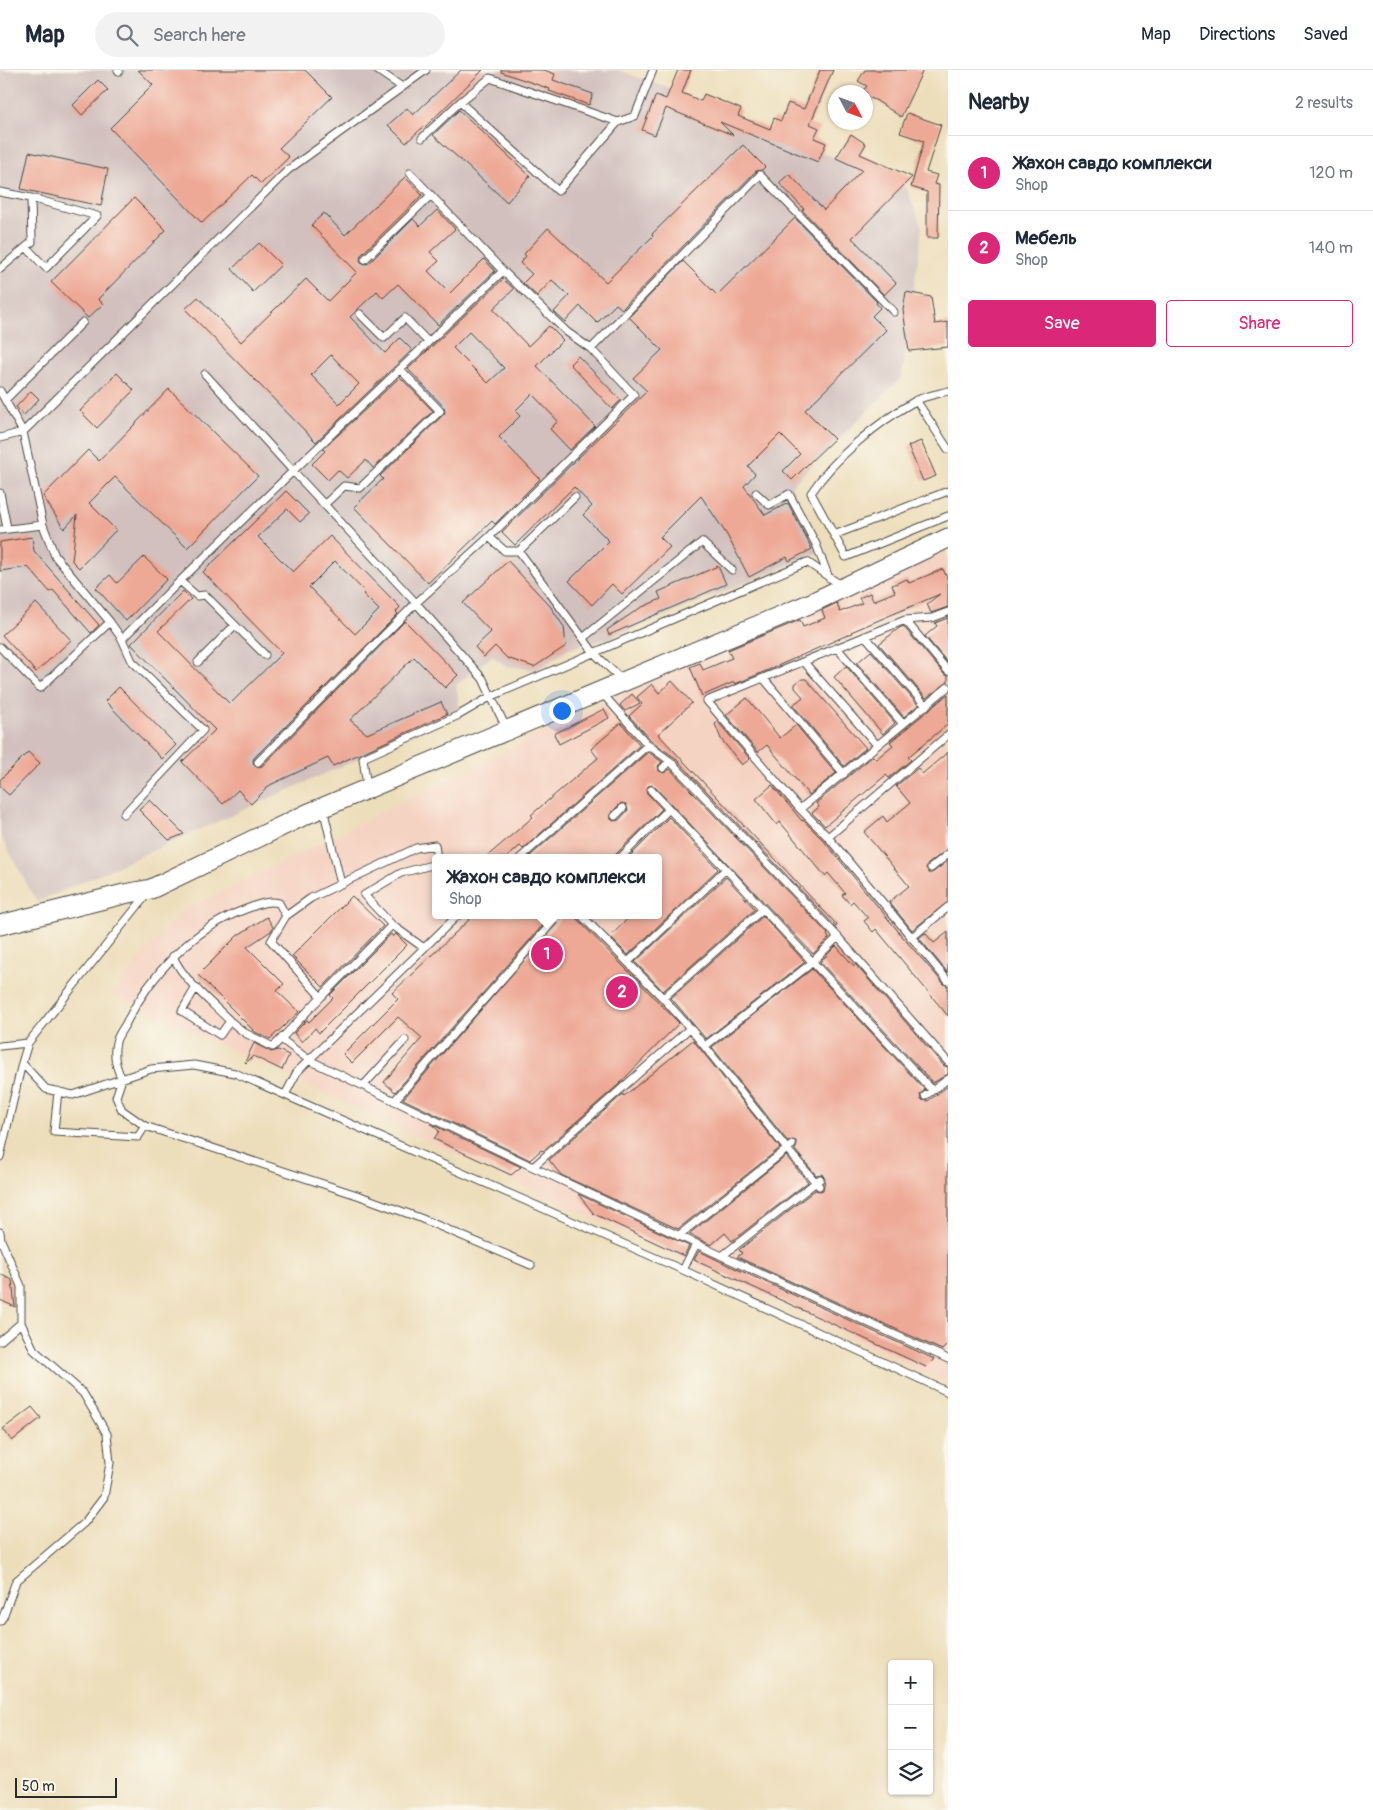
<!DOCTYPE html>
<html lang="en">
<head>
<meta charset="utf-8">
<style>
  :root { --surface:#fff; --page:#f2f2f3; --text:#1f2937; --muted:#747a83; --line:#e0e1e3; --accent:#db2777 }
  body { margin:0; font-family:Pangolin,sans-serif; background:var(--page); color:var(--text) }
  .controls { position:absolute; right:15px; bottom:15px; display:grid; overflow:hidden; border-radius:5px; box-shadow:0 1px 4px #0004 }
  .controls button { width:45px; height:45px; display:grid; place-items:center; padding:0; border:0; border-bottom:1px solid var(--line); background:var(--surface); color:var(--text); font:25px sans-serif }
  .compass { position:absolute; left:828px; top:15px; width:45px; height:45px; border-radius:50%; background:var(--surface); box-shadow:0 1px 4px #0004; rotate:131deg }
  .scale { position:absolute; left:15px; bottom:12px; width:102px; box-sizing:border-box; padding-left:5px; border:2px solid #2b2b2b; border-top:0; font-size:14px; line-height:18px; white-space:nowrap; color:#2b2b2b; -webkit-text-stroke:4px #fbf7ec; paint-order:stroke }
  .you { position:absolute; left:561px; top:640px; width:18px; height:18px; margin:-12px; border:4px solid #fff; border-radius:50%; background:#1a73e8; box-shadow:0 0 0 8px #1a73e833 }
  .badge { display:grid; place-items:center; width:32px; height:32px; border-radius:50%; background:var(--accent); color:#fff; font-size:16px; font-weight:700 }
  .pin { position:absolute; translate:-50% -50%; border:2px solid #fff; box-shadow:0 1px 5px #0006 }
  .popup { position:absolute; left:432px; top:784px; width:230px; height:65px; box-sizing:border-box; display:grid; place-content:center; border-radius:5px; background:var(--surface); filter:drop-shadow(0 1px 4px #0005); font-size:16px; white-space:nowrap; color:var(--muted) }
  .popup b { font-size:19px; color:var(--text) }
  .popup::after { content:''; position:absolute; left:50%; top:100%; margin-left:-10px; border:10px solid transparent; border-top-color:var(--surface) }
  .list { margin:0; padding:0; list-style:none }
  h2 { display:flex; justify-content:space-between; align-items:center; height:65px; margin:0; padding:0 20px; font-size:21px }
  h2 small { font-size:16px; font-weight:400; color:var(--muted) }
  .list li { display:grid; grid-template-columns:32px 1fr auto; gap:15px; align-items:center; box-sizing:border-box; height:75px; padding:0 20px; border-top:1px solid var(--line) }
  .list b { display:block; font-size:19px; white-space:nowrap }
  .list p { margin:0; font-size:16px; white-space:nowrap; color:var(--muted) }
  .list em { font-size:16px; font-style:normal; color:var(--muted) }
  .actions { display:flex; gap:10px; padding:15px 20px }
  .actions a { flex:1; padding:11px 0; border:1px solid var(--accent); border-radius:5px; text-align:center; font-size:18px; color:var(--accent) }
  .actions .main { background:var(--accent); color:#fff }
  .icon { flex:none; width:28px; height:28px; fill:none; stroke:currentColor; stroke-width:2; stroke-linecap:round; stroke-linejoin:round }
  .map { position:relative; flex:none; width:948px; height:1740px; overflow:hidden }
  header { display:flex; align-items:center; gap:30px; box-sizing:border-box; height:70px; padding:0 25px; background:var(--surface); border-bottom:1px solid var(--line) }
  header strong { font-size:24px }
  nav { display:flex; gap:28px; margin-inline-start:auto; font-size:18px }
  .search { width:350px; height:45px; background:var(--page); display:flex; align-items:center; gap:12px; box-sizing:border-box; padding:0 18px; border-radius:28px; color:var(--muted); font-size:19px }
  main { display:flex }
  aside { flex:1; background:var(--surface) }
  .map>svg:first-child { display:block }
  .built { fill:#f5d3c2; fill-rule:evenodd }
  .industrial { fill:#d1c0bd }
  .building { fill:#eea996; fill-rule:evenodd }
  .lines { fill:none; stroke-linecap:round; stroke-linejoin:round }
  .lane-casing { stroke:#484641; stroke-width:9 }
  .secondary-casing { stroke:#484641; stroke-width:21 }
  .lane { stroke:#fff; stroke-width:7 }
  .secondary { stroke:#fff; stroke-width:19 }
</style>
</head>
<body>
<header>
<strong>Map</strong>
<div class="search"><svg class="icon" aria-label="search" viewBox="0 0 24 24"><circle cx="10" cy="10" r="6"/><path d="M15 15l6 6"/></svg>Search here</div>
<nav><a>Map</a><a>Directions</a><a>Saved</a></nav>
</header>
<main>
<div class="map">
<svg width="948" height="1740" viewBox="0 0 948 1740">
  <rect width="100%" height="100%" fill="#fbf7ec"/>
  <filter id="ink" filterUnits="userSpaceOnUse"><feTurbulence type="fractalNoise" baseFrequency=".02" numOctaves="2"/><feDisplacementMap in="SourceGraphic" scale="10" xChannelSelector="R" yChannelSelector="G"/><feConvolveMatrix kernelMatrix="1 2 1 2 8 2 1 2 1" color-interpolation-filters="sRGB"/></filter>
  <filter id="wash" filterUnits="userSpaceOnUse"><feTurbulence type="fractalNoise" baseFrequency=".0096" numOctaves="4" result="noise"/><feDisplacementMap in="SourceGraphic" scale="20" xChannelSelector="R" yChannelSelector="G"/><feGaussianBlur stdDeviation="1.12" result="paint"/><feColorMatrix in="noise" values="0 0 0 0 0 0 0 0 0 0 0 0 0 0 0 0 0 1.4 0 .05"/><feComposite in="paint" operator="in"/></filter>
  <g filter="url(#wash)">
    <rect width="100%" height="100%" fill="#eddebb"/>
    <path class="built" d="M948,480V1313L111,924L179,843L681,594ZM436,788H658V845H436Z"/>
    <path class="industrial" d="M0,0H618L673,20L757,54L907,119L922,158L902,307L791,416L824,480L613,567L569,579L536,600L507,596L492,586L456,615L461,643L37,832L0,765Z"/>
    <g id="blocks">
      <path class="building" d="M138,0H305L332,27L279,78L289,87L261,114L252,105L202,153L110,58L153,15Z
        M461,0H483L425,57L424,56L406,73L388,55L407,38L413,45Z
        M501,0H544L555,4L553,10L593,24L589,35L549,21L550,19L501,2Z
        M678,0H691L682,23L701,31L704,24L741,39L738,46L770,59L774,48L781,51L788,33L804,39L820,0H833L810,54L819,58L814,68L826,73L818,92L720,52L733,65L666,38L655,65L642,60L656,25L666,29Z
        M865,0H923L901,47L877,31L866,26V22H862L867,16L858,11Z
        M98,10L108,20L82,45L73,35Z
        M459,40L530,106L507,132L433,65Z
        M907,43L941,55L926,102L937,105L934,114L939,115L938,168H927V122L911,117L924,71L900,63Z
        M851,64L866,74L860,84L912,107L852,168L896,213L884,225L802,140L804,139L779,113L789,104L824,140L862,100L836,88Z
        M743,75L765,97L762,100L756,101L622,239L616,234L597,253L580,236L565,252L554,242L569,226L552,210L537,226L523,213L532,204L520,193L526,186L524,184L548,158L606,212L653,166L652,164Z
        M29,82L108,99L101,136L21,119Z
        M405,107L422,125L361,185L360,190L362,193L366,194L369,193L413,149L420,156L437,140L455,159L430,182L439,191L428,201L450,223L484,189L495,201L438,255L398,214L383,228L377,221L357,240L350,247L385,283L400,268L412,280L316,372L185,239L198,227L241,272L306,209L328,231L357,202L311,155L324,143L345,165ZM331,285L359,314L339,334L311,305Z
        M134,128L166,160L98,229L103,234L88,248L51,212Z
        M795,148L877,232L876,233L880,238L872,246L886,260L805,340L834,369L809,393L792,410L783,401L800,384L780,364L748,396L755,404L744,416L765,445L788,433L812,479L789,491L787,487L749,507L727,465L701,426L660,467L670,477L622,524L612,514L592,535L569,511L609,471L583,445L592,436L574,417L515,475L502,462L647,321L633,308L662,280L629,247L683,191L717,225Z
        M259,173L281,195L253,222L232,199Z
        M503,209L514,219L493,239L528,276L549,256L563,270L537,296L595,356L570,380L550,359L558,351L532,324L515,341L520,346L499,367L540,409L495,454L492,451L428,513L354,437L383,409L380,406L445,343L444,337L408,299ZM469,262L504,298L488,313L453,278Z
        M906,222L931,227L935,254L948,252V277L909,281L903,240Z
        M578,286L621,330L612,339L570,294Z
        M117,303L134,320L97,358L80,341Z
        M400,307L433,341L373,398L366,390L347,408L338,400L328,410L312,394L325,381L323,379Z
        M169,319L258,406L187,478L115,407L89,433L116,460L79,498L72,491L77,445L64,459L43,426L88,380L99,391Z
        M31,321L39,329L24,345L16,337Z
        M921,371L936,406L923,411L908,376Z
        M286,421L309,444L300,452L287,439L258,467L293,502L330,466L400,537L396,542L398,544L254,688L253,691L254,695L257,697L262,696L405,551L458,605L445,618L414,587L350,650L367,664L441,632L447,644L333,696L328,688L270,715L251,734L238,720L223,734L182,692L215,660L131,574L183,521L191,529L158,561L230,634L282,583L203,502ZM335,491L365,522L363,524L379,540L355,564L309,517Z
        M32,467L34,481L99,555L91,563L53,520L50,522L28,497L0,501V472Z
        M144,487L167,509L126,551L96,518L110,505L117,513Z
        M508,491L550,536L564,557L566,576L534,597L507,588L495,576L484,587L475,577L491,562L463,533Z
        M718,496L726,514L609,565L607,560L640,538L661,529L658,522Z
        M943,499L948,510V537L931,543L927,534L940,524L851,562L852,563L766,601L735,614L734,612L702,626L690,597L700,593L703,600L732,588L728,580L800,550L803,557L825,548L822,540L837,533L840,542L862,533L859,528L870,523L873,531L895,522L892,515L907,509L909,513Z
        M36,533L71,570L36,602L2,565Z
        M948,548V593L925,566L937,556L935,553Z
        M903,556L944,604L948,606V612L926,628L879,574L898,559Z
        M871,581L918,635L904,647L857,593Z
        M846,596L895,653L883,664L834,607Z
        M802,609H806L866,678L844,696L793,635L803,627L795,618V614Z
        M672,611L692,633L658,664L837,855L836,857L674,687L652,671L629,646L642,634L637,627L652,614L659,623Z
        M119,617L176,675L162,689L105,631Z
        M632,624L640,633L625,641L620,635Z
        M948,624V654L908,687L911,690L889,708L886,705L825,756L812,743L819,737L816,733L873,686L876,689L893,675L890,672Z
        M747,628L780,668L796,655L836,703L809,725L767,675L758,682L726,645Z
        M604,639L609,648L559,674L554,664Z
        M718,652L750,689L742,695L721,669L715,654Z
        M621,653L640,675L523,779L520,776L506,788H485L533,747L531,745L598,688L591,679Z
        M28,682L40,693L9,725L0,717V710Z
        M648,682L662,692L658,696L659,701L664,703L670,699L828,864L827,865L829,868L813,884L653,715L648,716L646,722L662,739L616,784L615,788H532L530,786ZM621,733L626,734L628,740L619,750L613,751L610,748V744Z
        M948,682V779L928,794L926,798L929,803H932L948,791V832L912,860L889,832L909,816L864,762L883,746L887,752L910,733L896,716L918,698L922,704Z
        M772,715L802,751L803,750L824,771L907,872L944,914L948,916V946L876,859L873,862L864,851L868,848L853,831L850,834L842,825L845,823L828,803L825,806L780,752L777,755L756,729Z
        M150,730L184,764L169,770L139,740Z
        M669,747L718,799L628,885L610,867L631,845H658V788H628Z
        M726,807L755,839L663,921L635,892Z
        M352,826L383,856L323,917L292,886Z
        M474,845H552L395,1022L384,1012L422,968L398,947L352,993L343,984L398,929L392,923Z
        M564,845H573L679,953L618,1015L543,1081L541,1080L530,1090L403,1029Z
        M763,846L805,892L706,969L671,928Z
        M267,847L273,857L271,861L247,877L284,914L277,921L299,942L270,969L255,962L198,905L238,865Z
        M948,862V903L919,868L925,863L934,873Z
        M391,864L393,867L396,864L407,875L319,963L315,958L302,972L294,963L307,950L309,952L333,928L330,925Z
        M836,876L854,896L855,894L944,996L948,997V1004L933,1013L820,892Z
        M812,899L925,1020L920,1024L921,1030L928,1031L948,1016V1274L942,1280L737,1187L742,1183L739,1180L815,1120L820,1121L823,1120L825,1109L822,1104L816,1105L795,1080L797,1076L796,1071L792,1070L788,1072L712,977Z
        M693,970L780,1078L678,1159L561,1105L549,1090L623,1024L624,1026Z
        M254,973L271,982L278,980L289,985L282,1000L253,986L246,993L245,992Z
        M431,1054L521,1097L511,1105L434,1069L439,1061Z
        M786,1086L808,1112L732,1171L725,1163L711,1175L689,1164Z
        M578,1124L689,1176L684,1186L594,1144Z
        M699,1181L728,1195L934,1289L926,1297L694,1190Z
        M0,1204L12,1210L15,1237L0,1230Z
        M32,1337L41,1348L12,1371L3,1359Z"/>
    </g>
  </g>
  <g filter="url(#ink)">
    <use href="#blocks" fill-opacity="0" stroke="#484641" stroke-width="1"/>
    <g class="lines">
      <g class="lane-casing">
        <path id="lane" d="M118,0L119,1
          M377,0L402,17
          M460,32L558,121L618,52
          M422,68L460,32L490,8L618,52L635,46L653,0
          M0,122L31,128L32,172L0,199
          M26,177L46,198L97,146L31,128
          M365,189L431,125
          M503,201L293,401L416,533L483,609L507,660
          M360,244L384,268L405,248L428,272
          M591,279L760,105L894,242
          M0,321L23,362L43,455L55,486L110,552L122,569
          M948,321C937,324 924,326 915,331C877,353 835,387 811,423L846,487L948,446
          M5,330L83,252
          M916,330L948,379
          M0,368L23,362L288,100L426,0
          M0,423L7,458
          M756,423L769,435L789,424L816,474L829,508
          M575,427L519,481L594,583L622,610
          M324,435L344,416L360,418L440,341L400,299
          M0,460L43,455
          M834,465L948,421
          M489,467L505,481H519
          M180,511L197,526L205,525L265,585
          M948,542L932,548L905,550L707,631L800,739L828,767L948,911
          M905,550L948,601
          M865,566L926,636
          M583,568L702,472L732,500
          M0,577L40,618L110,552
          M837,578L903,654
          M198,592L235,555
          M804,592L877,675
          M764,609L844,704
          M601,622L648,675L670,691L838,867L948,992
          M258,692L416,533L489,467L634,325L591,279L567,262L503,201L410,103
          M663,698L670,691
          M367,717L363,688L459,645L490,627L807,492L842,516
          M651,720L669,739
          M323,738L341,814
          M800,739L948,617
          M124,744L203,660L132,591L122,569L180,511L293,401L205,304
          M615,746L623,738
          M828,767L948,665
          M520,788L648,675
          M620,788L669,739L726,799L628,892
          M931,798L948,784
          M726,799L763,839
          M148,823L28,973L22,993L46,1019L73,1025L151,999L194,995L235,1003L683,1200L948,1322
          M458,845L309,990L533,1097L690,958
          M581,845L663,928L690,958L787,1079L819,1116
          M286,846L279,833C266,830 258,835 246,839C192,859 150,905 125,955C122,960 117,967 116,972C113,985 116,998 122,1009L116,1027L122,1040L145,1056L360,1126L420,1148L531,1195
          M392,855L424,878
          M911,868L948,837
          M173,886C183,910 211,932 230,951L220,965L182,941L196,917
          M321,927L392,855L364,825L401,803L436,794
          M663,928L763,839L932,1020
          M230,951L245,963L273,977L281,969
          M0,976L28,973
          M705,976L808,896L838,867
          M363,1016L405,970
          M58,1021L54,1062L138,1067L145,1056
          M285,1025L297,1002L309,990L281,969L321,927L271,871L286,846L311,828L416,778L435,775L437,788
          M925,1026L948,1009
          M394,1031L559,845
          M0,1087L22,993
          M533,1097L722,1186L948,1289
          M0,1162L1,1170L21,1216V1253L0,1271
          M678,1166L792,1075
          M722,1186L820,1109
          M683,1200L696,1174
          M0,1551L3,1547L16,1511L85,1452L104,1427L110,1393L107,1364L83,1323L34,1280L21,1253"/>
      </g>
      <g class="secondary-casing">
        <path id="secondary" d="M0,855L124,824L151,819L307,744L809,534L948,468"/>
      </g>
      <use href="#lane" class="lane"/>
      <use href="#secondary" class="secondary"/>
    </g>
  </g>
</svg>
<div class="controls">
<button>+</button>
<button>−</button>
<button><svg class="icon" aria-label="layers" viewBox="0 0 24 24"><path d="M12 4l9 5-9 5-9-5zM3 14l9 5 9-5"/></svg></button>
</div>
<svg class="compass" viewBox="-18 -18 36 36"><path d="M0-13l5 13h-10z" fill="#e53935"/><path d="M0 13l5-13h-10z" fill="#747a83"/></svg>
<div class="scale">50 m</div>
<div class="you"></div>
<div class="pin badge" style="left:547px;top:884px">1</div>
<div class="popup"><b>Жахон савдо комплекси</b>Shop</div>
<div class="pin badge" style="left:622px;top:922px">2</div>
</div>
<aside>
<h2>Nearby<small>2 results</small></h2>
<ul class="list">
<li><span class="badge">1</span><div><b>Жахон савдо комплекси</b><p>Shop</p></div><em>120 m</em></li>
<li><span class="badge">2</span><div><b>Мебель</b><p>Shop</p></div><em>140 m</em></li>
</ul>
<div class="actions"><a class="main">Save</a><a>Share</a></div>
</aside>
</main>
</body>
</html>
